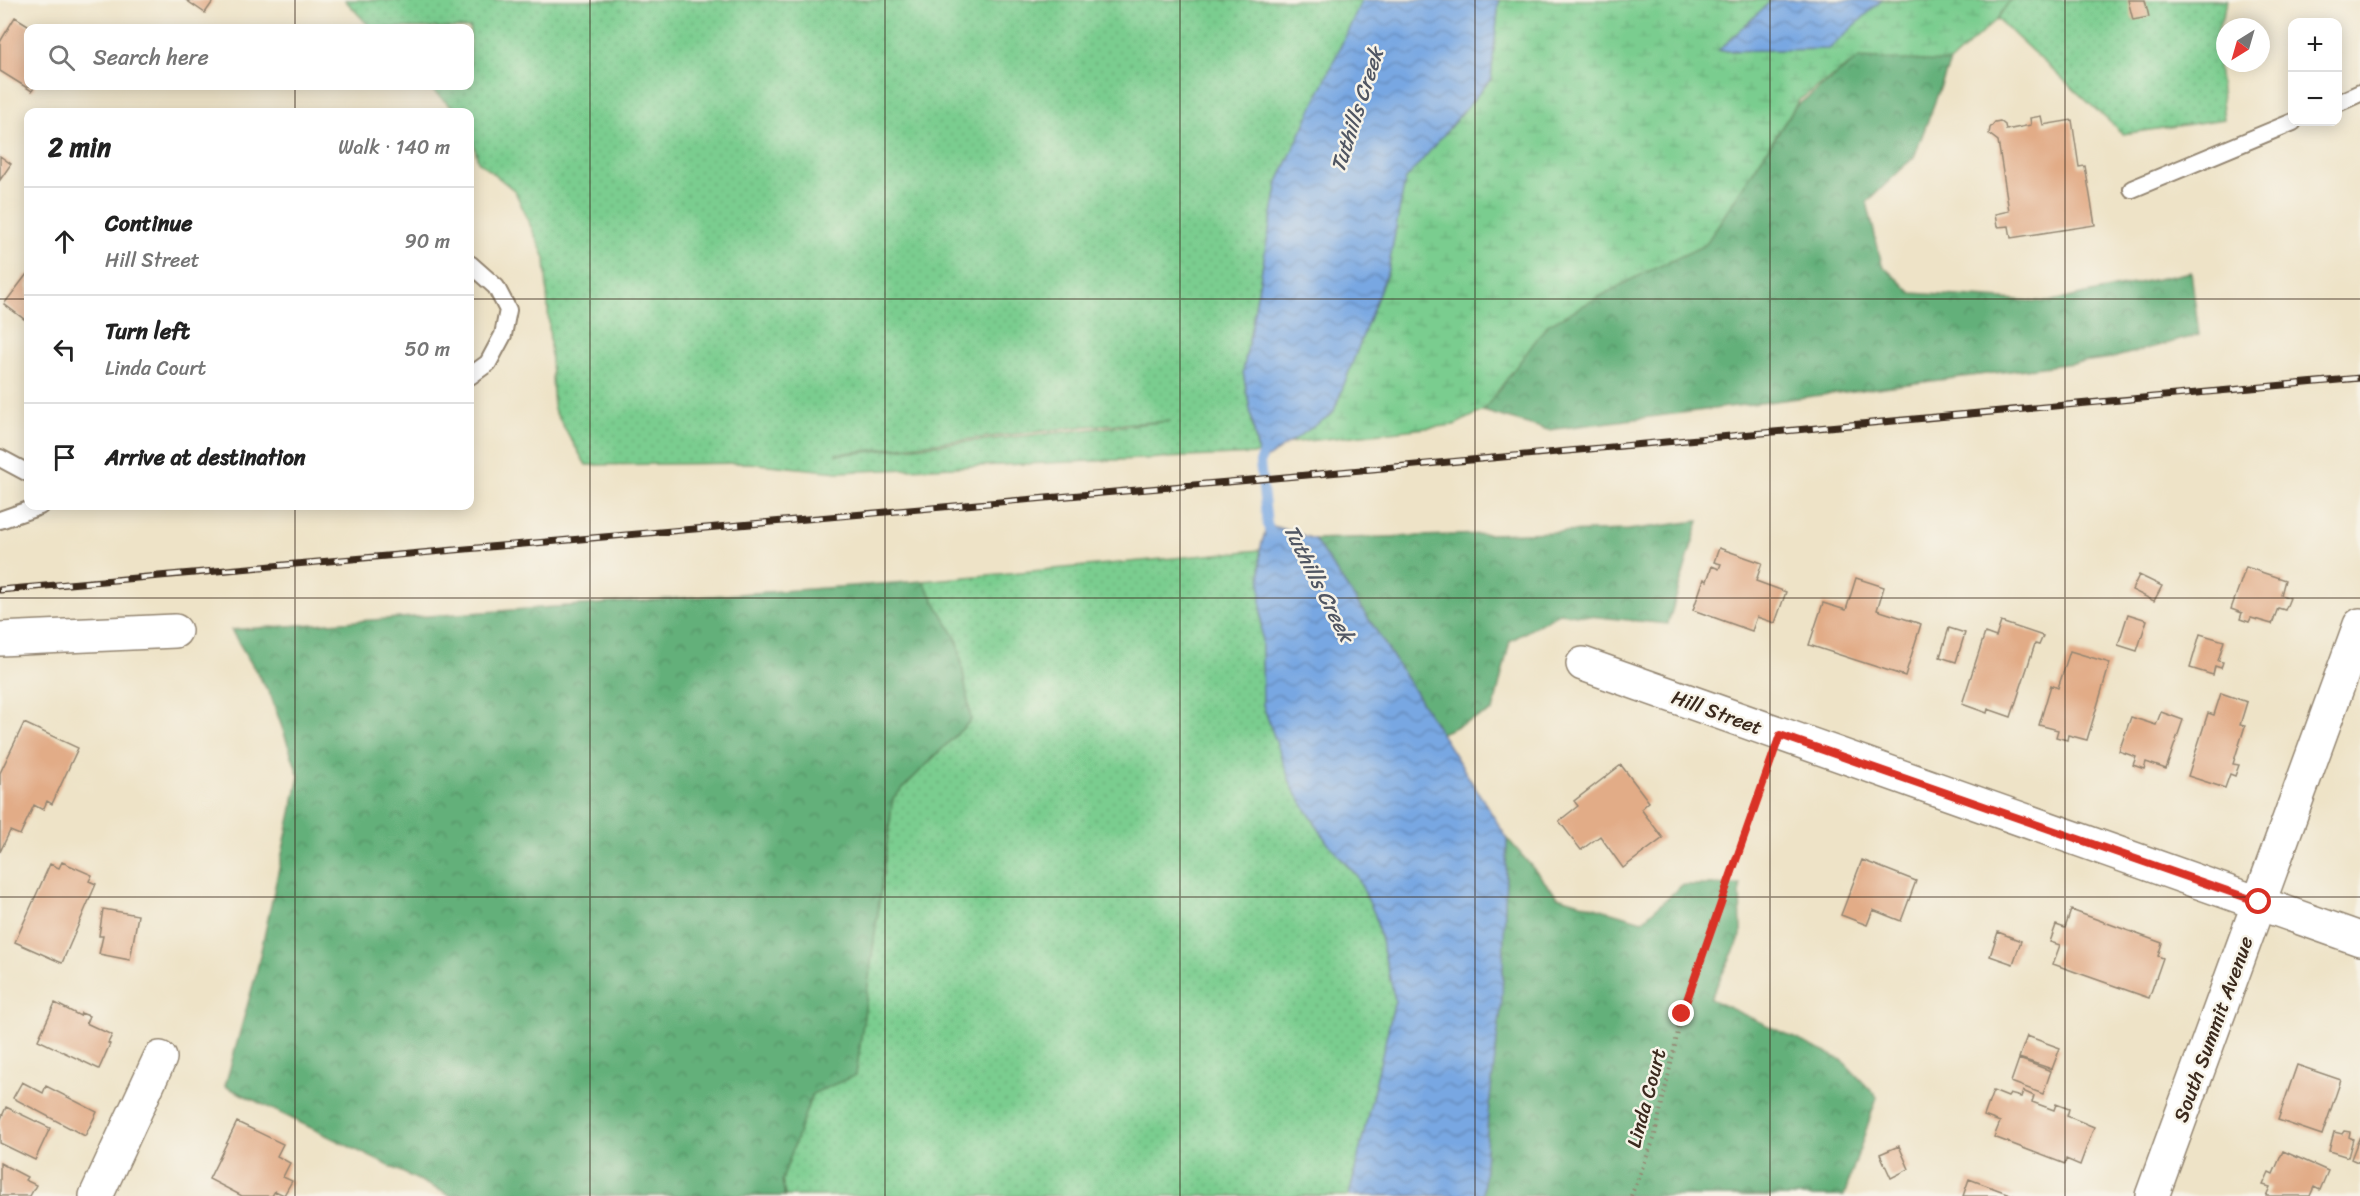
<!DOCTYPE html>
<html lang="en">
<head>
<meta charset="utf-8">
<style>
  :root { --surface:#fff; --page:#f2f2f2; --text:#222; --muted:#767676; --line:#e0e0e0 }
  body { margin:0; font-family:Sriracha,sans-serif; background:var(--page); color:var(--text) }
  .controls { position:absolute; right:18px; top:18px; display:grid; overflow:hidden; border-radius:12px; box-shadow:0 3px 15px #0003 }
  .controls button { width:54px; height:54px; display:grid; place-items:center; padding:0; border:0; border-bottom:2px solid var(--line); background:var(--surface); color:var(--text); font:30px sans-serif }
  .compass { position:absolute; left:2216px; top:18px; width:54px; height:54px; border-radius:50%; background:var(--surface); box-shadow:0 3px 15px #0003; rotate:217deg }
  .stop { position:absolute; width:18px; height:18px; margin:-14px; border:4px solid #d93025; border-radius:50%; background:#fff }
  .stop.end { background:#d93025; border-color:#fff; box-shadow:0 2px 6px #0008 }
  .list { margin:0; padding:0; list-style:none }
  h2 { display:flex; justify-content:space-between; align-items:center; height:78px; margin:0; padding:0 24px; font-size:26px }
  h2 small { font-size:20px; font-weight:400; color:var(--muted) }
  .list li { display:grid; grid-template-columns:39px 1fr auto; gap:18px; align-items:center; box-sizing:border-box; height:108px; padding:0 24px; border-top:2px solid var(--line) }
  .list b { display:block; font-size:22px; white-space:nowrap }
  .list p { margin:0; font-size:20px; white-space:nowrap; color:var(--muted) }
  .list em { font-size:20px; font-style:normal; color:var(--muted) }
  .icon { flex:none; width:33px; height:33px; fill:none; stroke:currentColor; stroke-width:2; stroke-linecap:round; stroke-linejoin:round }
  .map { position:relative; flex:none; width:2360px; height:1196px; overflow:hidden }
  .search { position:absolute; background:var(--surface); box-shadow:0 3px 15px #0003; left:24px; top:24px; width:450px; height:66px; display:flex; align-items:center; gap:15px; box-sizing:border-box; padding:0 21px; border-radius:12px; color:var(--muted); font-size:22px }
  .panel { position:absolute; background:var(--surface); box-shadow:0 3px 15px #0003; left:24px; top:108px; width:450px; height:402px; border-radius:12px }
  .map>svg:first-child { display:block }
  .grass { fill:url(#grass-dots); stroke:#5a7c56; stroke-width:1.5; fill-rule:evenodd }
  .forest { fill:url(#forest-crowns); stroke:#4f6d4c; stroke-width:1.5 }
  .wetland { fill:url(#wetland-marsh); stroke:#5a7c56; stroke-width:1.5 }
  .water { fill:url(#water-waves); stroke:#5a6880; stroke-width:1.5 }
  .lines { fill:none; stroke-linecap:round; stroke-linejoin:round }
  .stream { stroke:#78a7e2; stroke-width:10 }
  .building { fill:#e2ac87 }
  .lane-casing { stroke:#948672; stroke-width:20 }
  .street-casing { stroke:#948672; stroke-width:36 }
  .path { stroke:#948672; stroke-width:4; stroke-dasharray:1.5 4.5; stroke-linecap:butt }
  .lane { stroke:#fff; stroke-width:16 }
  .street { stroke:#fff; stroke-width:33 }
  .rail-casing { stroke:#3b2a1e; stroke-width:7 }
  .rail { stroke:#f7f3e8; stroke-width:4.5; stroke-dasharray:14; stroke-linecap:butt }
  .route { stroke:#d93025; stroke-width:8 }
  .grid { fill:none; stroke:#3b2a1e; stroke-width:1.5; stroke-opacity:0.55 }
  .labels { text-anchor:middle; stroke-width:5; stroke-linejoin:round; paint-order:stroke }
  .street-label { font-size:20px; fill:#3b2a1e; stroke:#f7f3e8 }
  .water-label { font-size:21px; font-style:italic; fill:#505663; stroke:#f7f3e8 }
</style>
</head>
<body>
<div class="map">
<svg width="2360" height="1196" viewBox="0 0 2360 1196">
  <defs>
    <pattern id="grass-dots" width="8" height="8" patternUnits="userSpaceOnUse" patternTransform="scale(1.5)"><rect width="8" height="8" fill="#7acd8f"/><path d="M2 2h.1M6 6h.1" fill="none" stroke="#6ab07b" stroke-width="1.8" stroke-linecap="round"/></pattern>
    <pattern id="forest-crowns" width="20" height="18" patternUnits="userSpaceOnUse" patternTransform="scale(1.5)"><rect width="20" height="18" fill="#63b07a"/><path d="M2 6a3 3 0 1 1 6 0M12 15a3 3 0 1 1 6 0" fill="none" stroke="#538f63"/></pattern>
    <pattern id="wetland-marsh" width="20" height="14" patternUnits="userSpaceOnUse" patternTransform="scale(1.5)"><rect width="20" height="14" fill="#7acd8f"/><path d="M1 5h8M5 5V1M11 12h8M15 12V8" fill="none" stroke="#6ab07b"/></pattern>
    <pattern id="water-waves" width="16" height="10" patternUnits="userSpaceOnUse" patternTransform="scale(1.5)"><rect width="16" height="10" fill="#78a7e2"/><path d="M0 5q4-4 8 0t8 0" fill="none" stroke="#6488b7"/></pattern>
  </defs>
  <rect width="100%" height="100%" fill="#f7f3e8"/>
  <filter id="ink" filterUnits="userSpaceOnUse"><feTurbulence type="fractalNoise" baseFrequency=".0167" numOctaves="2"/><feDisplacementMap in="SourceGraphic" scale="12" xChannelSelector="R" yChannelSelector="G"/><feConvolveMatrix kernelMatrix="1 2 1 2 8 2 1 2 1" color-interpolation-filters="sRGB"/></filter>
  <filter id="wash" filterUnits="userSpaceOnUse"><feTurbulence type="fractalNoise" baseFrequency=".008" numOctaves="4" result="noise"/><feDisplacementMap in="SourceGraphic" scale="24" xChannelSelector="R" yChannelSelector="G"/><feGaussianBlur stdDeviation="1.35" result="paint"/><feColorMatrix in="noise" values="0 0 0 0 0 0 0 0 0 0 0 0 0 0 0 0 0 1.4 0 .05"/><feComposite in="paint" operator="in"/></filter>
  <g filter="url(#wash)">
    <rect width="100%" height="100%" fill="#eee3c7"/>
    <path class="grass" d="M345,0H1362L1278,182L1243,372L1258,454L838,472L749,463L586,465L554,410L545,258L515,191L478,161L470,129V112H457L428,86H470V28H371ZM1171,421L836,455V454L1088,426Z
      M2010,0H2228L2215,38L2224,119L2123,134L1997,19Z
      M1260,550L1263,705L1292,787L1327,842L1357,876L1375,915L1395,1000L1349,1196H785L782,1180L812,1093L856,1075L893,798L971,720L958,642L923,581Z"/>
    <path class="forest" d="M1859,58L1950,62L1914,157L1867,202L1882,265L1912,293L2048,302L2191,272L2199,335L2112,358L1548,430L1483,411L1547,325L1630,280L1705,245L1795,107Z
      M1699,521L1668,624L1559,613L1510,641L1493,711L1441,733L1372,624L1314,539L1628,530Z
      M923,581L958,642L971,720L893,798L856,1075L812,1094L782,1180L785,1196H451L225,1086L256,974L299,776L271,696L231,630Z
      M1507,838L1557,896L1642,921L1682,885H1740L1741,936L1710,999L1842,1060L1877,1097L1844,1196H1483L1488,1115L1502,999Z"/>
    <path class="wetland" d="M1499,0H1772L1720,51L1829,49L1882,0H2010L1997,19L1950,62L1859,58L1799,100L1705,245L1630,280L1547,325L1483,411L1454,425L1289,443L1333,413L1388,270L1405,180L1491,79Z"/>
    <path class="water" d="M1362,0H1499L1491,79L1405,180L1388,270L1333,413L1260,463L1243,372L1278,182Z
      M1772,0H1882L1829,49L1718,51Z
      M1267,524L1314,539L1372,624L1507,838L1502,999L1488,1115L1483,1196H1349L1395,1000L1375,915L1357,876L1327,842L1292,787L1263,705L1260,550Z"/>
    <g class="lines">
      <path class="stream" d="M1264,449L1260,463L1267,524L1272,536"/>
    </g>
    <g id="blocks">
      <path class="building" d="M186,0H214L205,13Z
        M2128,0H2145L2149,17L2133,20Z
        M15,17L33,28H28V86H35L32,91L0,71V42Z
        M2041,116L2043,125L2072,120L2079,167L2085,166L2095,225L2011,238L2009,226L1997,227L1995,214L2009,211L1998,141L1989,134L1990,128L1995,122L2000,121L2005,125L2006,130L2031,125L2030,118Z
        M0,156L11,164L0,180Z
        M27,274L28,275V322L4,304Z
        M1719,548L1762,563L1756,581L1786,592L1775,623L1757,617L1752,631L1693,610L1704,579L1707,581L1712,566L1719,569L1721,564L1714,562Z
        M2246,567L2285,580L2281,595L2290,598L2285,610L2278,608L2272,624L2251,618L2249,622L2240,619L2242,613L2231,609Z
        M2139,575L2162,586L2154,601L2132,590Z
        M1856,578L1884,587L1877,610L1921,624L1905,676L1809,645L1823,603L1846,610Z
        M2128,614L2147,620L2137,651L2118,645Z
        M2001,622L2043,636L2039,645L2035,644L2011,717L1988,709L1987,713L1962,704L1985,633L1996,637Z
        M1949,628L1965,633L1956,662L1940,657Z
        M2200,634L2224,641L2218,661L2223,662L2221,668L2215,666L2213,675L2190,668Z
        M2070,651L2110,663L2087,740L2068,735L2067,740L2056,737L2058,730L2039,725L2051,685L2058,688Z
        M2221,693L2247,702L2240,725L2245,726L2233,764L2239,765L2235,776L2230,774L2225,788L2188,776L2208,713L2214,715Z
        M2161,712L2183,720L2166,769L2146,762L2144,769L2133,765L2136,757L2119,751L2131,717L2156,725Z
        M24,723L78,748L52,804L47,801L43,810L34,805L20,835L10,831L0,852V773Z
        M1621,765L1649,802L1641,809L1663,838L1623,868L1600,836L1581,850L1559,821L1578,806L1574,801Z
        M1862,860L1916,881L1901,921L1873,910L1867,925L1841,915Z
        M62,862L92,875L89,881L96,884L62,963L15,942L50,864L59,868Z
        M103,909L138,915L130,960L99,954L103,936H99Z
        M2071,910L2162,943L2158,956L2163,958L2149,998L2053,964L2060,945L2050,942L2056,925L2065,928Z
        M1998,932L2021,941L2013,964L1990,956Z
        M55,1003L80,1016L81,1013L89,1016L86,1023L112,1035L108,1043L110,1044L99,1069L38,1040Z
        M2027,1036L2060,1048L2052,1069L2019,1058Z
        M2019,1059L2051,1071L2043,1094L2011,1082Z
        M2297,1065L2341,1080L2322,1135L2278,1120Z
        M22,1082L43,1093L46,1086L97,1112L85,1136L13,1098Z
        M1993,1091L2008,1097L2010,1094L2021,1097L2023,1091L2034,1096L2032,1102L2054,1110L2056,1104L2069,1109L2067,1116L2094,1127L2080,1165L2066,1159L2065,1164L1994,1137L2000,1122L1984,1116Z
        M6,1107L50,1128L35,1160L0,1143V1121Z
        M237,1122L283,1144L277,1156L290,1163L283,1177L292,1181L284,1195L275,1191L272,1196H242L209,1179Z
        M2344,1131L2350,1132L2349,1137L2353,1139L2348,1157L2329,1151L2334,1132L2342,1134Z
        M2360,1136V1163L2351,1159Z
        M1899,1146L1909,1169L1891,1178L1880,1154Z
        M2283,1151L2328,1171L2320,1190L2314,1187L2310,1196H2266L2270,1187L2263,1185L2269,1172L2273,1174Z
        M0,1163L27,1177L25,1180L36,1185L30,1196H0Z
        M1969,1179L2015,1196H1963Z"/>
    </g>
  </g>
  <g filter="url(#ink)">
    <use href="#blocks" fill-opacity="0" stroke="#948672" stroke-width="1.5"/>
    <g class="lines">
      <g class="lane-casing">
        <path id="lane" d="M2338,103L2360,93
          M2132,189L2293,122
          M470,264L496,287L508,310L503,335L488,363L470,376
          M0,458L28,473
          M0,520L40,506"/>
      </g>
      <g class="street-casing">
        <path id="street" d="M0,639L175,631
          M1583,664L2360,939
          M96,1196L160,1058
          M2152,1196L2360,625"/>
      </g>
      <path class="path" d="M1631,1196L1654,1139L1682,1014L1769,766"/>
      <use href="#lane" class="lane"/>
      <use href="#street" class="street"/>
      <g class="rail-casing">
        <path id="rail" d="M0,590L1296,476L2360,378"/>
      </g>
      <use href="#rail" class="rail"/>
    </g>
  </g>
  <g class="lines" filter="url(#ink)">
    <path class="route" d="M1682,1014L1780,735L2259,902"/>
  </g>
  <path class="grid" d="M295,0V28M590,0V1196M885,0V1196M1180,0V1196M1475,0V1196M1770,0V1196M2065,0V1196M295,86V112M0,299H28M470,299H2360M295,506V1196M0,598H2360M0,897H2360"/>
  <g class="labels">
    <g class="street-label">
      <text transform="translate(1717 712) rotate(20)" y="7">Hill Street</text>
      <text transform="translate(2213 1029) rotate(-70)" y="7">South Summit Avenue</text>
      <text transform="translate(1646 1098) rotate(-75)" y="7">Linda Court</text>
    </g>
    <g class="water-label">
      <text transform="translate(1357 110) rotate(-72)" y="7">Tuthills Creek</text>
      <text transform="translate(1319 583) rotate(63)" y="7">Tuthills Creek</text>
    </g>
  </g>
</svg>
<div class="controls">
<button>+</button>
<button>−</button>
</div>
<svg class="compass" viewBox="-18 -18 36 36"><path d="M0-13l5 13h-10z" fill="#e53935"/><path d="M0 13l5-13h-10z" fill="#767676"/></svg>
<div class="stop" style="left:2259px;top:902px"></div>
<div class="stop end" style="left:1682px;top:1014px"></div>
<div class="search"><svg class="icon" aria-label="search" viewBox="0 0 24 24"><circle cx="10" cy="10" r="6"/><path d="M15 15l6 6"/></svg>Search here</div>
<section class="panel">
<h2>2 min<small>Walk · 140 m</small></h2>
<ul class="list">
<li><svg class="icon" aria-label="ahead" viewBox="0 0 24 24"><path d="M12 20V5M6 11l6-6 6 6"/></svg><div><b>Continue</b><p>Hill Street</p></div><em>90 m</em></li>
<li><svg class="icon" aria-label="left" viewBox="0 0 24 24"><path d="M17 20v-9H6M10 6l-5 5 5 5"/></svg><div><b>Turn left</b><p>Linda Court</p></div><em>50 m</em></li>
<li><svg class="icon" aria-label="arrive" viewBox="0 0 24 24"><path d="M6 21V4h12l-3 4 3 4H6"/></svg><div><b>Arrive at destination</b></div></li>
</ul>
</section>
</div>
</body>
</html>
